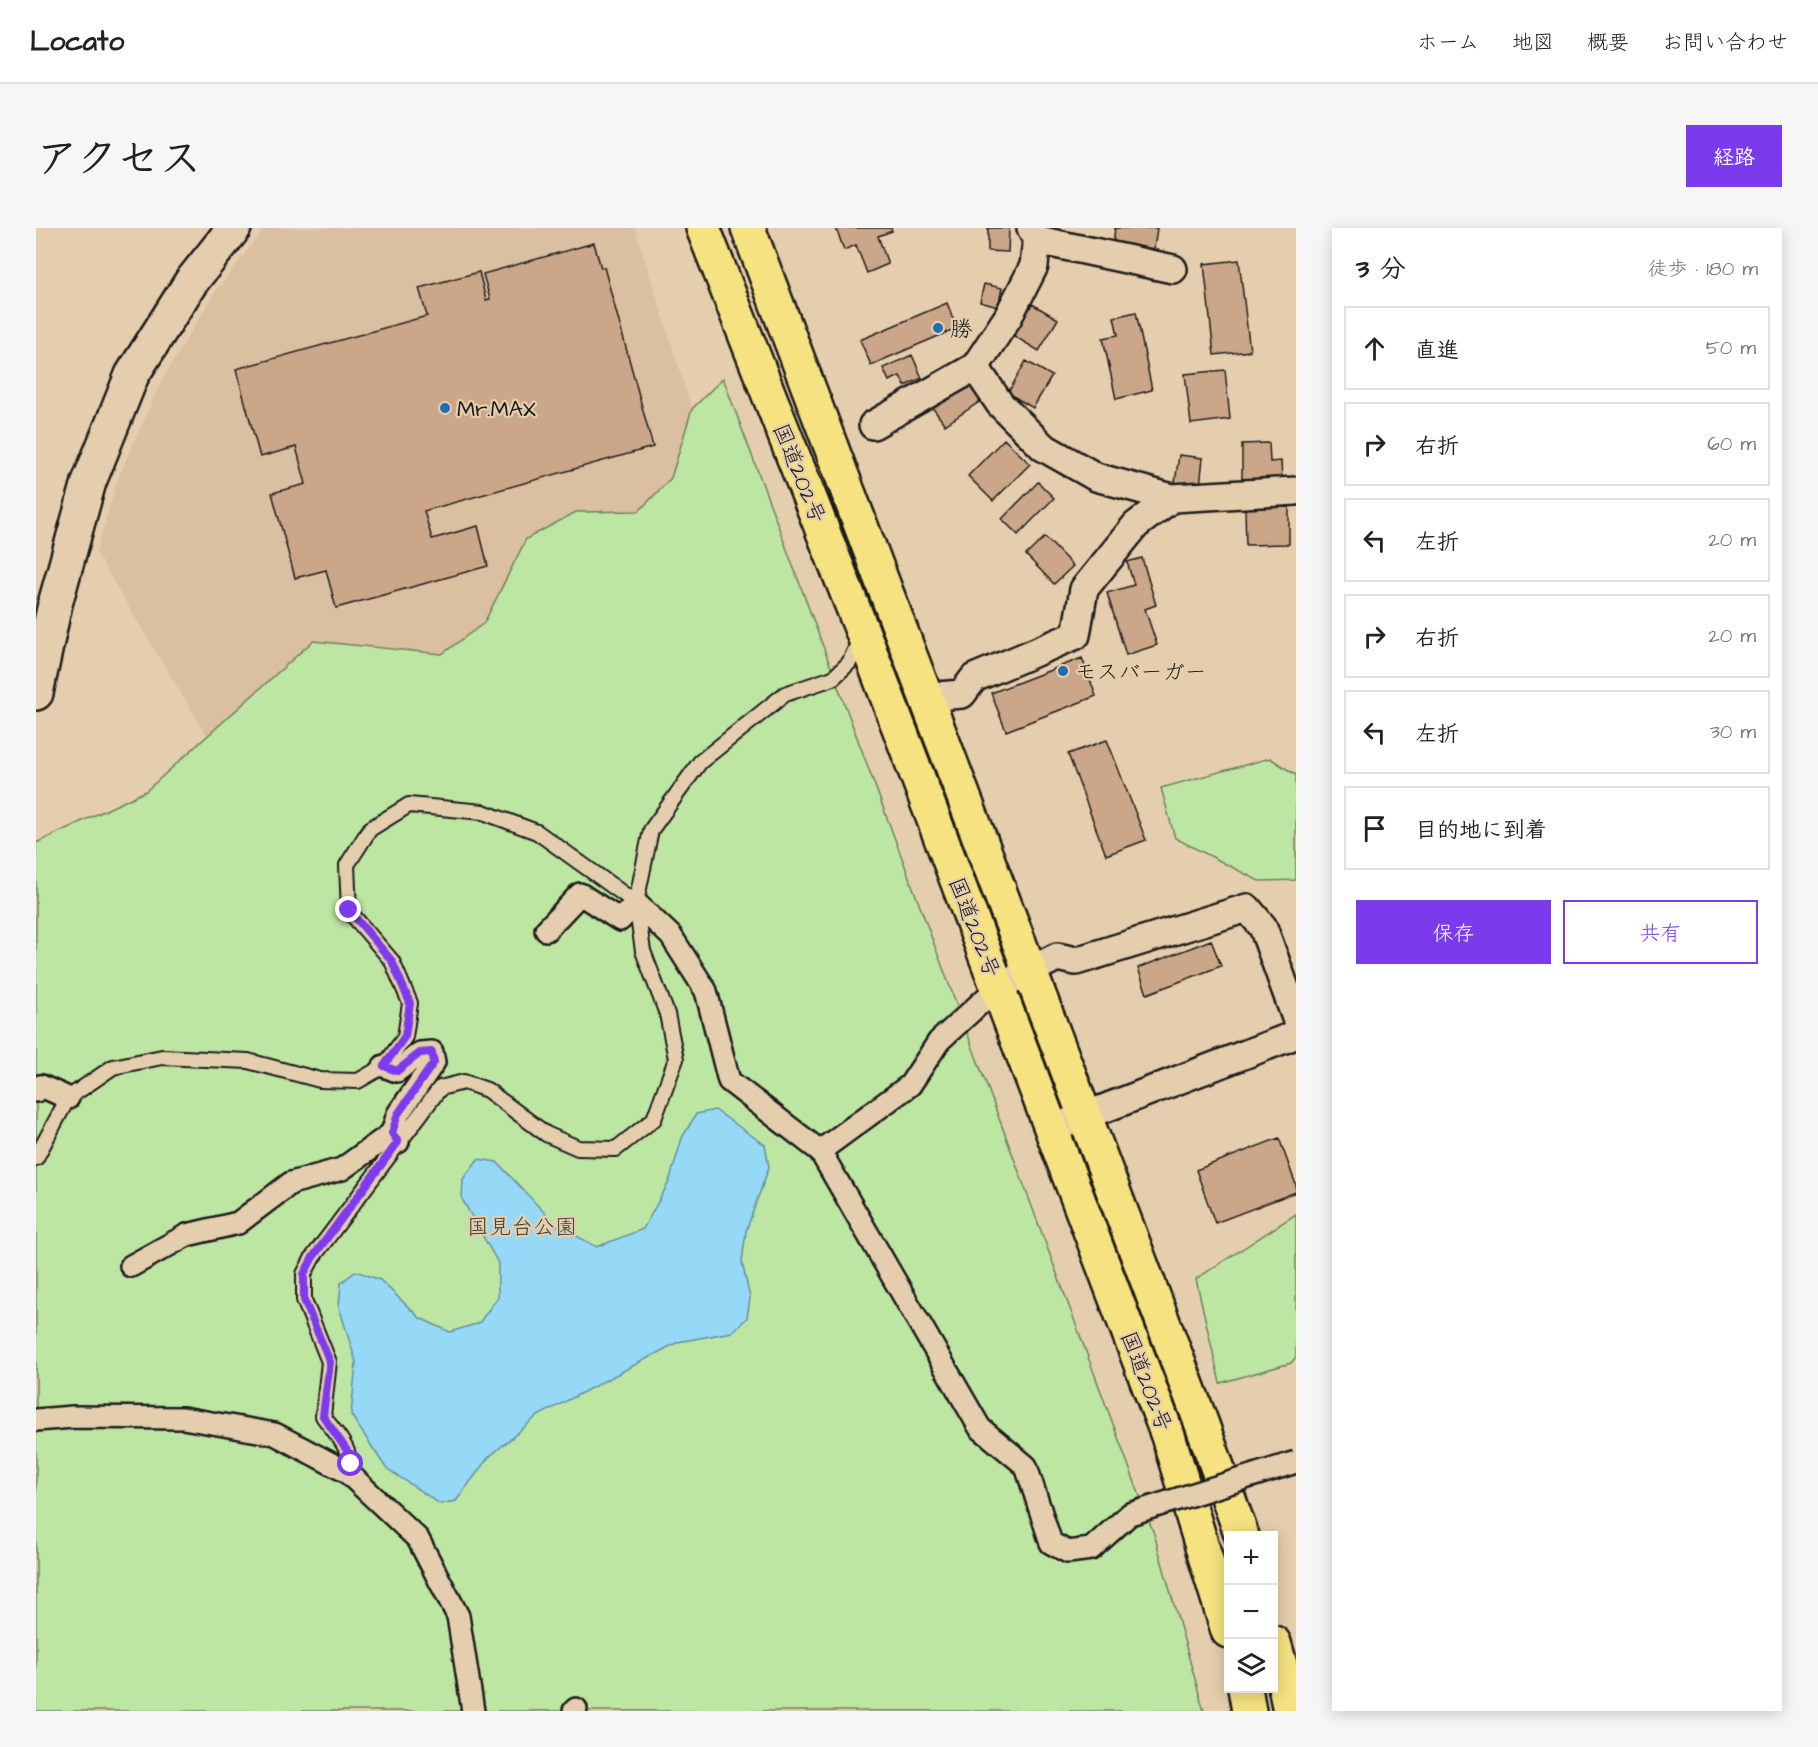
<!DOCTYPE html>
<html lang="ja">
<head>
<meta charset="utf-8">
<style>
  :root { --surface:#fff; --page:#f6f6f6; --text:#222; --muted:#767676; --line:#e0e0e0; --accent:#7c3aed }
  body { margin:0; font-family:"Architects Daughter","Klee One",sans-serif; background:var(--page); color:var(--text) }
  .controls { position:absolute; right:18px; bottom:18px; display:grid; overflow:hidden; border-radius:0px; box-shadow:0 3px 15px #0003 }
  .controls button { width:54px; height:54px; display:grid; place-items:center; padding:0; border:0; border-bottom:2px solid var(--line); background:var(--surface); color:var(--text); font:30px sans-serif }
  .stop { position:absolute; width:18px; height:18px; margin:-14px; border:4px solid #7c3aed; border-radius:50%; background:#fff }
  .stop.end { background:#7c3aed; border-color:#fff; box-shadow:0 2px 6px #0008 }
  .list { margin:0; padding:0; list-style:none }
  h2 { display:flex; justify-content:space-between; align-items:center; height:78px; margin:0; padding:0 24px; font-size:26px }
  h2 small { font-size:20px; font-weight:400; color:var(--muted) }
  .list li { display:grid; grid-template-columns:39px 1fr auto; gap:18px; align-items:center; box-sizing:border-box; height:84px; margin:0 12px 12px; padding:0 12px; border:2px solid var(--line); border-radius:0px }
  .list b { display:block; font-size:22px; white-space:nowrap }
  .list em { font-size:20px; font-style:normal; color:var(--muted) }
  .actions { display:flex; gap:12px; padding:18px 24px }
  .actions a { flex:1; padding:14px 0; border:2px solid var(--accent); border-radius:0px; text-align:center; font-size:21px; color:var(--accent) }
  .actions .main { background:var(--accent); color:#fff }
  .icon { flex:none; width:33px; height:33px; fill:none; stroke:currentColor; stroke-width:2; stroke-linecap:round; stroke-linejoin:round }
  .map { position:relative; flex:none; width:1260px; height:1483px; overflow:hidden; border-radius:0px }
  header { display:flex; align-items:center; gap:36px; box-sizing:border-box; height:84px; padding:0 30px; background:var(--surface); border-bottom:2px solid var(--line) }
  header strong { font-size:28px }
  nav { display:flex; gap:33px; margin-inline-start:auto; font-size:21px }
  .intro { display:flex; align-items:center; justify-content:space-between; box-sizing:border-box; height:144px; padding:0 36px }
  h1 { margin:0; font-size:42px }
  .button { padding:15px 27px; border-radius:0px; background:var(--accent); color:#fff; font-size:21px; font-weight:700 }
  main { display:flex; gap:36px; padding:0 36px }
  aside { flex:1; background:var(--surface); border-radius:0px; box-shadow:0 3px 15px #0003 }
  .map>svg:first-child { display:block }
  .built { fill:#dabfa0 }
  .green { fill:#bce6a2; stroke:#6c815f; stroke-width:1.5 }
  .water { fill:#95d9f7; stroke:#658d9f; stroke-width:1.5 }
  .building { fill:#cca688; stroke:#1c1c1c; stroke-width:1.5 }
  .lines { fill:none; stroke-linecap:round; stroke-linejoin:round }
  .service-casing { stroke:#1c1c1c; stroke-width:18 }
  .pedestrian-casing { stroke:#1c1c1c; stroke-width:26 }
  .minor-casing { stroke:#1c1c1c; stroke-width:32 }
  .tertiary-casing { stroke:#1c1c1c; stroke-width:38 }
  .trunk-casing { stroke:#1c1c1c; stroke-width:38 }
  .service { stroke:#e5ceae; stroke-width:14 }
  .pedestrian { stroke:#e5ceae; stroke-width:21 }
  .minor { stroke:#e5ceae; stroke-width:27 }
  .tertiary { stroke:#e5ceae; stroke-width:33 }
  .trunk { stroke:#f6e281; stroke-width:33 }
  .pedestrian-bridge-casing { stroke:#1c1c1c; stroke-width:26; stroke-linecap:butt }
  .pedestrian-bridge { stroke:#e5ceae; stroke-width:21 }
  .route { stroke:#7c3aed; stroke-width:8 }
  .poi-dot { fill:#1f6fb2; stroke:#e5ceae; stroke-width:2 }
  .labels { text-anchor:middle; stroke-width:4.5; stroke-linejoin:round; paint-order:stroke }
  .poi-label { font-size:22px; fill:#1c1c1c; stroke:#e5ceae; text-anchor:start }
  .street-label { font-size:22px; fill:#1c1c1c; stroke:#e5ceae }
  .park-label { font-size:22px; fill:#3c4437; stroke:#e5ceae }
</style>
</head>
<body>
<header>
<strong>Locato</strong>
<nav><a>ホーム</a><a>地図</a><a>概要</a><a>お問い合わせ</a></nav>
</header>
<div class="intro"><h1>アクセス</h1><a class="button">経路</a></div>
<main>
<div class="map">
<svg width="1260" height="1483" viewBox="0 0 1260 1483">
  <rect width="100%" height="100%" fill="#e5ceae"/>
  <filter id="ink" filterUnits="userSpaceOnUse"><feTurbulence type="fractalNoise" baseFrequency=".0167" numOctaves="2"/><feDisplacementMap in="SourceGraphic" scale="12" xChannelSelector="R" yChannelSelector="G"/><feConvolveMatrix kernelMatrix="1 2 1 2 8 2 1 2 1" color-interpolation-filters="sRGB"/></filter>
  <g filter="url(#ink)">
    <path class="built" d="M229,0H599L656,181L635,250L603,283L540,284L490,311L448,395L406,426L277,413L171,508L60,325L82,250L125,154L178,65Z"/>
    <path class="green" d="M687,150L1118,1306L1168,1483H0V615L110,563L277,413L406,426L448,395L490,311L540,284L603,283L635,250L656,181Z
      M1234,530L1260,547V652L1223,653L1139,610L1125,560Z
      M1260,986V1129L1255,1135L1184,1155L1160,1051Z"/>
    <path class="water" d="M679,882L729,917L733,939L710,1003L706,1034L714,1070L711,1090L696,1104L642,1114L500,1189L452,1230L420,1273L404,1276L350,1240L315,1187L320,1134L303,1079L305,1055L320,1043L344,1052L384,1090L414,1104L443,1095L462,1069V1035L426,971L427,951L442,931L461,934L520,997L561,1019L607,1001L633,954L646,910L660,886Z"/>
    <path class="building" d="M800,0H855L856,3L842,8L852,36L831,45L820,17L808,22Z
      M952,0H973L972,24L952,23Z
      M1079,0H1121L1118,21L1077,15Z
      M558,15L565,40L568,39L617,219L388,283L396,311L442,298L452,338L300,380L290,342L259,350L236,265L270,256L260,219L224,229L200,141L391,88L383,60L443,44L450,72L454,71L447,46Z
      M1203,32L1214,123L1178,127L1168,36Z
      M948,56L966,60L962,79L944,74Z
      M911,75L921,100L835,137L824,112Z
      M996,76L1022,91L1003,123L978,108Z
      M1100,84L1116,162L1080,171L1067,110L1082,107L1078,89Z
      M876,127L886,150L869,158L864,148L853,153L847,140Z
      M990,133L1016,148L997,180L972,165Z
      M1189,142L1194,191L1155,196L1149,146Z
      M933,153L946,172L909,197L896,179Z
      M968,211L994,236L957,273L932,248Z
      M1233,215L1234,234L1245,233L1246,252H1206V216Z
      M1143,227L1167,230L1164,258L1139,255Z
      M1002,254L1018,270L982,307L966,291Z
      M1253,279V316L1210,317L1209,280Z
      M1009,309L1037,338L1018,356L990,327Z
      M1106,330L1120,377L1109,381L1121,417L1090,427L1071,365L1098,357L1091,334Z
      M1046,430L1060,468L970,503L955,465Z
      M1071,512L1110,612L1070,627L1032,526Z
      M1175,712L1185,738L1111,766L1102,740Z
      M1243,910L1260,957V964L1179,995L1160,942Z"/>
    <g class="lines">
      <g class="service-casing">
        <path id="service" d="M0,930L32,870L77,839L126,829L212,833L284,852L322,853L348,838L369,809L374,775L356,733L313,683L311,637L334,601L373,577L447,584L501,604L600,675
          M311,1244C320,1224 298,1204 287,1188L293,1134L268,1072V1046L277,1029L404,860L428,854L451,862L510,906L542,920L580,921L618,891L640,831L631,786L607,723L600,675L615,602L664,534L749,466L797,450L813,435L825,410"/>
      </g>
      <g class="pedestrian-casing">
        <path id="pedestrian" d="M510,702L544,666L584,692L600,675L635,708L670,763L693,853L784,923L944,1200L990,1238L1015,1315L1032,1324L1055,1321L1094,1286
          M348,838L361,843L384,825L396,824L398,834L362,886L356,905L362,914
          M0,863L5,858L32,870
          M784,923L874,857L903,813L962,759
          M95,1038L151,1007L202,995L255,955L306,941L356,905
          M0,1192L37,1189L147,1190L239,1206L311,1244L382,1311L422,1388L437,1483
          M538,1483L540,1481"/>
      </g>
      <g class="minor-casing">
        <path id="minor" d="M1001,12L1137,41
          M939,139L964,176L1007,219L1060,249L1136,270L1260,263
          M837,197L939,139L972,89L998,38L1001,12L995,0
          M890,469L926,466L938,450L1040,407L1048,361L1100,297L1136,270
          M962,759L1021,729L1040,733L1211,680L1227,699L1260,790
          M1015,901L1259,807L1260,803"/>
      </g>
      <g class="tertiary-casing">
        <path id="tertiary" d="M0,465L19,376L53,254L96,147L155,54L198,0"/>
      </g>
      <g class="trunk-casing">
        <path id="trunk" d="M667,0L827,405L1132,1208L1192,1403
          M712,0L1165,1194L1206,1308
          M1238,1415L1247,1447L1254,1483
          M1209,1460L1213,1483"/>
      </g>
      <use href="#service" class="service"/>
      <use href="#pedestrian" class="pedestrian"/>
      <use href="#minor" class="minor"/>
      <use href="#tertiary" class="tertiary"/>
      <use href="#trunk" class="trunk"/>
      <g class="pedestrian-bridge-casing">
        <path id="pedestrian-bridge" d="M1094,1286L1260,1234"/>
      </g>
      <use href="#pedestrian-bridge" class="pedestrian-bridge"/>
    </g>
  </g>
  <g class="lines" filter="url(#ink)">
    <path class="route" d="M313,682L356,733L374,775L369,808L348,838L361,843L384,825L396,824L398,834L362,886L356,905L362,914L277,1029L268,1046V1072L294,1134L287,1188L312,1224L315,1236"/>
  </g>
  <g class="poi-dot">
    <circle cx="902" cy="100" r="6"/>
    <circle cx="409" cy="180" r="6"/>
    <circle cx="1027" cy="443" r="6"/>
  </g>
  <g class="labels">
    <g class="poi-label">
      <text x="914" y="108">勝</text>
      <text x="421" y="188">Mr.MAX</text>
      <text x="1039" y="451">モスバーガー</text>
    </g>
    <g class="street-label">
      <text transform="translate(764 245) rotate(68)" y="8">国道202号</text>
      <text transform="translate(939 699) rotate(69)" y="8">国道202号</text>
      <text transform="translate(1111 1153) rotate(69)" y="8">国道202号</text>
    </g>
    <g class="park-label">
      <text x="486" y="1006">国見台公園</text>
    </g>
  </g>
</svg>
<div class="controls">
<button>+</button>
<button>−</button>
<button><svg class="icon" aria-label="layers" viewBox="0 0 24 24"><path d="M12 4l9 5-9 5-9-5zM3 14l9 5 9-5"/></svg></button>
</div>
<div class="stop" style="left:315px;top:1236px"></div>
<div class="stop end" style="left:313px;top:682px"></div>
</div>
<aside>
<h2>3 分<small>徒歩 · 180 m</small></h2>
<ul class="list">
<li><svg class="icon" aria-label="ahead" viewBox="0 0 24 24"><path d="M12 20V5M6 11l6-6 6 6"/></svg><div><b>直進</b></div><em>50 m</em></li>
<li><svg class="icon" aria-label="right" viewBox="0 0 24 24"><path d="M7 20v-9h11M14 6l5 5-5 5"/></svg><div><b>右折</b></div><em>60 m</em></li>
<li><svg class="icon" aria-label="left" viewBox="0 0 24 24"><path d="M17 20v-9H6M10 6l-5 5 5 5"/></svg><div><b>左折</b></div><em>20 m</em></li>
<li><svg class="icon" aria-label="right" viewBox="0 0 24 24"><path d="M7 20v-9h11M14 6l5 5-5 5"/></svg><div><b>右折</b></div><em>20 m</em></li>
<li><svg class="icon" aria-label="left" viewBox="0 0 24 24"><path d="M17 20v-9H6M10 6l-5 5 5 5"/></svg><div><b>左折</b></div><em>30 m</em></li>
<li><svg class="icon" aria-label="arrive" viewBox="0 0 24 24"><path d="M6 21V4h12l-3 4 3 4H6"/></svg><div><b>目的地に到着</b></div></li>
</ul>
<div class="actions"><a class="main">保存</a><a>共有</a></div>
</aside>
</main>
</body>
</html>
